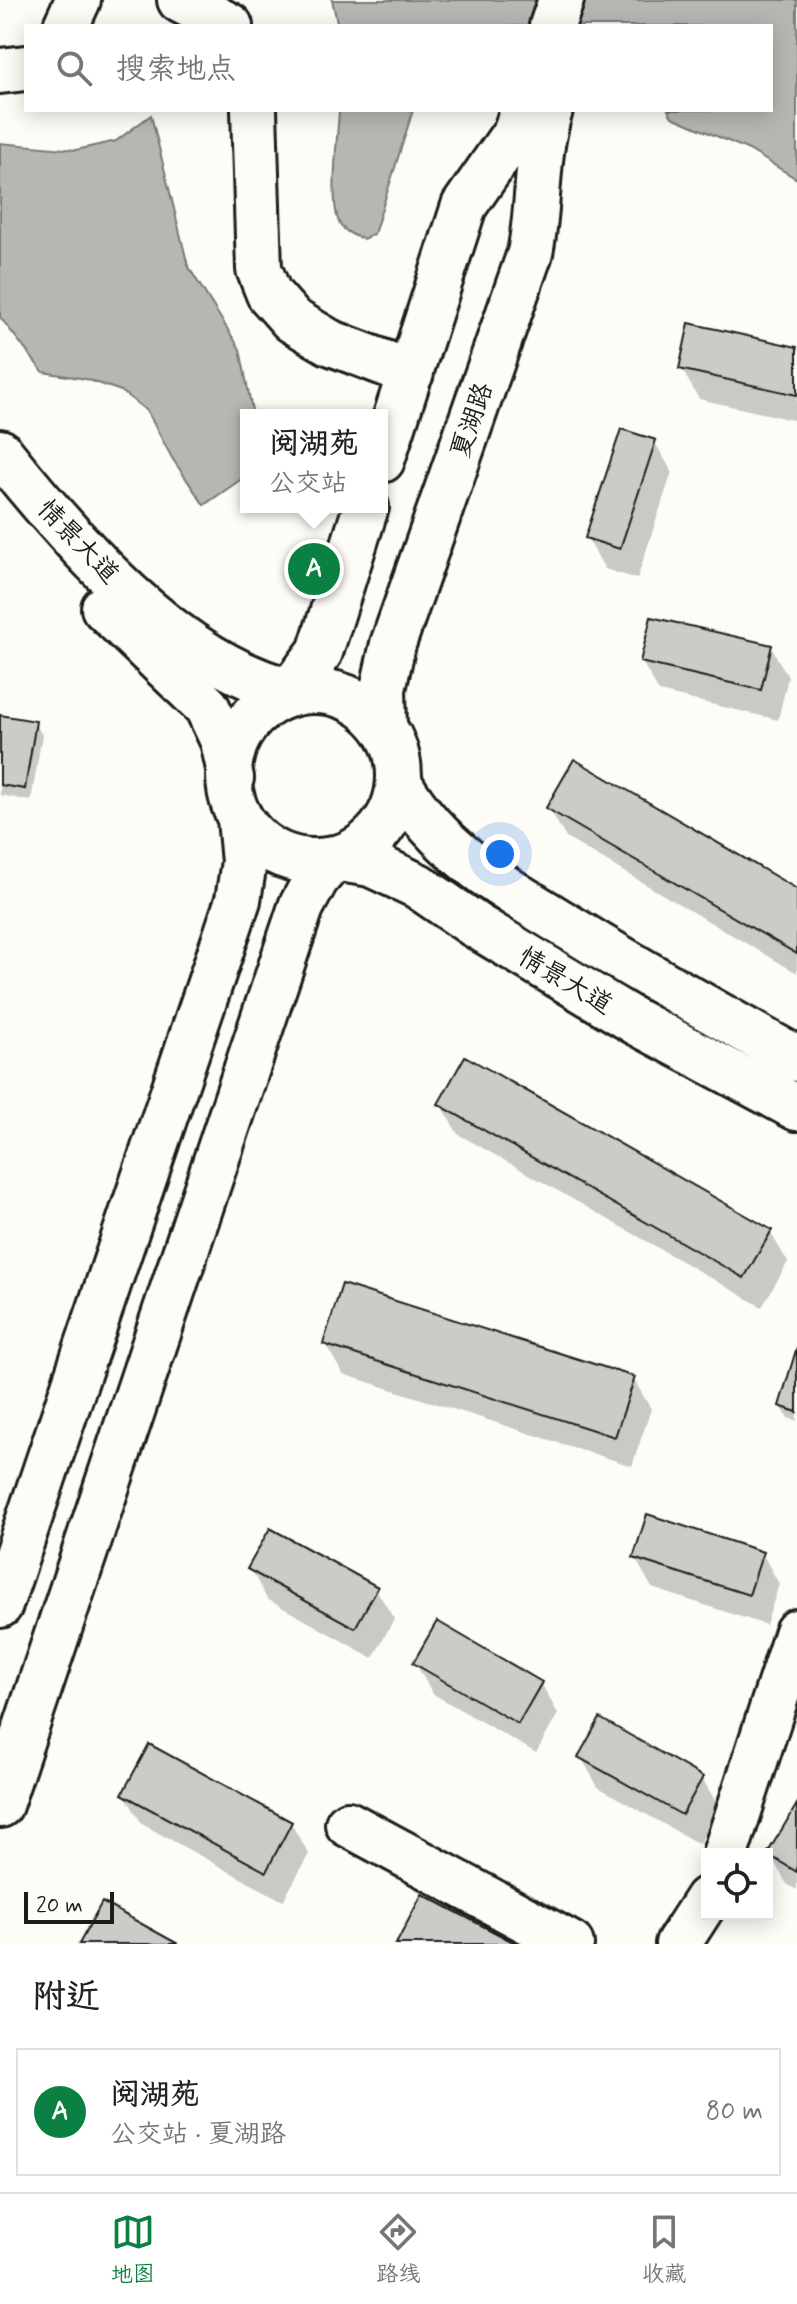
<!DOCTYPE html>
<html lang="zh">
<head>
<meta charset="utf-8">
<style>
  :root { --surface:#fff; --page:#f2f2f2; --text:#222; --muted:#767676; --line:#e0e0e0; --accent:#0b8043 }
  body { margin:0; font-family:Mynerve,"LXGW WenKai TC",sans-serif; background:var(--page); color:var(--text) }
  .controls { position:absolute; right:24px; bottom:24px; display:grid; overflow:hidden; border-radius:0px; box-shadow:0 4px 20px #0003 }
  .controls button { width:72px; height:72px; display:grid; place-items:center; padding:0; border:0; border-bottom:2px solid var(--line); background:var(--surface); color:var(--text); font:40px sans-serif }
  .scale { position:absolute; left:24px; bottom:20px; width:90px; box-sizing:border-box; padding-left:8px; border:4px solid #1c1c1c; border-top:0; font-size:22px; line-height:28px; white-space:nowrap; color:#1c1c1c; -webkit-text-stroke:6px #fdfcf7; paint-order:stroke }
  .you { position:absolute; left:500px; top:854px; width:28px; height:28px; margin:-20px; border:6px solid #fff; border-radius:50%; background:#1a73e8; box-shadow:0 0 0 12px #1a73e833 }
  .badge { display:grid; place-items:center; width:52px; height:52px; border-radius:50%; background:var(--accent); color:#fff; font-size:26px; font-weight:700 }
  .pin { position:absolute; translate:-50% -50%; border:4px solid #fff; box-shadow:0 2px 8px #0006 }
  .popup { position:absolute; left:240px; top:409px; width:148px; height:104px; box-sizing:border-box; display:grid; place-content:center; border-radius:0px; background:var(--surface); filter:drop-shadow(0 2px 6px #0005); font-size:26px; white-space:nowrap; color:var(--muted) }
  .popup b { font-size:30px; color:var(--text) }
  .popup::after { content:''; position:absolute; left:50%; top:100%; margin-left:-16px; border:16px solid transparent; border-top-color:var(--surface) }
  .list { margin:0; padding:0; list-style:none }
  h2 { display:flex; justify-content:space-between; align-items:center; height:104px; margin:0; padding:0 32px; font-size:34px }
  h2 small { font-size:26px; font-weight:400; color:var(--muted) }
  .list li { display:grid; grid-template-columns:52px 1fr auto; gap:24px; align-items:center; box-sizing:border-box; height:128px; margin:0 16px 16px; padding:0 16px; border:2px solid var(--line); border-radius:0px }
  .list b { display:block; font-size:30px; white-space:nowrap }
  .list p { margin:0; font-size:26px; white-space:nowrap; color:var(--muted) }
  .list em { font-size:26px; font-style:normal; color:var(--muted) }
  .icon { flex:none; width:44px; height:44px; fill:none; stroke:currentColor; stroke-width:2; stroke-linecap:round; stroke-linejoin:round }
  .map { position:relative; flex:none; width:797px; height:1944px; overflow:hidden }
  .search { position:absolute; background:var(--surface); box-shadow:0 4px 20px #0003; left:24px; right:24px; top:24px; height:88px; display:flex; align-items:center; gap:20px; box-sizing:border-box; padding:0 28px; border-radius:0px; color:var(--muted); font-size:30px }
  .sheet { height:248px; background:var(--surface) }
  nav { display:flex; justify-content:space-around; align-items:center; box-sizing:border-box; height:112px; border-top:2px solid var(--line); background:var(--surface); font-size:22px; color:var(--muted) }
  nav a { display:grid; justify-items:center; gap:4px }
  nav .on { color:var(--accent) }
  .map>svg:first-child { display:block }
  .water { fill:#b7b6b2; stroke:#797876; stroke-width:2 }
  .shadow { fill:#0003 }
  .building { fill:#cccbc8; stroke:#1c1c1c; stroke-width:2 }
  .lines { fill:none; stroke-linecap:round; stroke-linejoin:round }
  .minor-casing { stroke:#1c1c1c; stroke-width:50 }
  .minor { stroke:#fdfcf7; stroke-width:44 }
  .labels { text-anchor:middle; stroke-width:8; stroke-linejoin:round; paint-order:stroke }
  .street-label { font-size:26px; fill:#1c1c1c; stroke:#fdfcf7 }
</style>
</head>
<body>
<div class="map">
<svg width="797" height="1944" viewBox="0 0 797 1944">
  <rect width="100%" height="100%" fill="#fdfcf7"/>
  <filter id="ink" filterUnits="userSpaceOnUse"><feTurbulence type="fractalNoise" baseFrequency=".0125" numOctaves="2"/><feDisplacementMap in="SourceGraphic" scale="16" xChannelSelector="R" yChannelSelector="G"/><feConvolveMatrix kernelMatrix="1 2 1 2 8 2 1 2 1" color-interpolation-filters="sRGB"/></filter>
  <g filter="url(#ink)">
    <path class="water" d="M332,0H797V179L749,150L672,117L668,110H771V26H338Z
      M339,110H413L374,234L363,239C355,236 347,233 341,226C328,208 338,134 339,110Z
      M151,115L188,266L240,349L253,415H246L243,478L204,505L172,458L147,411L121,391L86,379L43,372L0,317V143L76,150L116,141Z"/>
    <path class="shadow" d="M797,350V421L699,399L681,368Z
      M654,441L672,472L637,579L605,569L587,538Z
      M771,647L788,677L778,720L659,692L642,662Z
      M0,717L35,723L42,735L31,801L0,795Z
      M549,808L797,891V973L566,838Z
      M440,1104L770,1232L788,1262L762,1307L458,1134Z
      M325,1344L633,1378L651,1409L632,1466L343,1374Z
      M797,1354V1421L788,1418L781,1406Z
      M762,1553L779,1584L766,1625L652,1588L635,1558Z
      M250,1568L376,1589L394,1619L373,1658L267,1599Z
      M415,1663L541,1683L558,1714L536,1753L433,1694Z
      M581,1757L702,1778L720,1809L699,1844L598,1787Z
      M124,1794L291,1824L309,1854L283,1901L142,1824Z
      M797,1808V1890L787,1884L769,1854Z"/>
    <path class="building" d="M689,323L797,347V395L679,369Z
      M621,429L656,440L620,549L585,538Z
      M651,617L772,645L761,690L640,662Z
      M0,715L36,721L25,789L0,785Z
      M574,759L797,889V954L546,808Z
      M465,1056L772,1230L744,1278L438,1104Z
      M342,1284L635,1377L615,1437L323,1344Z
      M797,1347V1412L779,1406Z
      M647,1514L763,1552L749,1595L633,1558Z
      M270,1528L378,1587L355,1628L247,1569Z
      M437,1621L542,1682L518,1724L413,1663Z
      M600,1718L703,1777L682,1815L578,1757Z
      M149,1744L292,1822L266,1872L122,1794Z
      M797,1804V1872L767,1854Z
      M422,1894L517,1944H396Z
      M102,1902L178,1944H79Z"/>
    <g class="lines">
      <g class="minor-casing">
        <path id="minor" d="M180,0L230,26
          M66,26L78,0
          M552,26L561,0
          M0,71L26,68
          M254,110L259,269L269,294L292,320L329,342L411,373
          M0,452C71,541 176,663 290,691
          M382,460L464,206L516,131L523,110
          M104,608L207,707L223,741L231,778
          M290,691L320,652L366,507
          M229 776a85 85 0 1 1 170 0a85 85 0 1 1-170 0Z
          M384,727L383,689L393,644L530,253C540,205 535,157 550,110
          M400,784C442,857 515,894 585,937C655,980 726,1019 797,1059
          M0,1605L238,900L244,862L240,819
          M0,1805L301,907L316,879L334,858L371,864L418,886L475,925L636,1022L797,1108
          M348,1824L571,1944
          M725,1854L797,1632
          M678,1944L707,1899"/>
      </g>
      <use href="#minor" class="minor"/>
    </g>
  </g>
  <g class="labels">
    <g class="street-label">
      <text transform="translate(471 420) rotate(-71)" y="9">夏湖路</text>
      <text transform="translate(79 541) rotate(46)" y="9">情景大道</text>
      <text transform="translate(566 980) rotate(31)" y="9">情景大道</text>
    </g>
  </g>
</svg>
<div class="controls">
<button><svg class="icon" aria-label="locate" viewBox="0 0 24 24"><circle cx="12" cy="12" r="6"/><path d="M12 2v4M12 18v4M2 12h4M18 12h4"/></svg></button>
</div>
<div class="scale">20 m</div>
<div class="you"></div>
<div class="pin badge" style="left:314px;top:569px">A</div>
<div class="popup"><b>阅湖苑</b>公交站</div>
<div class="search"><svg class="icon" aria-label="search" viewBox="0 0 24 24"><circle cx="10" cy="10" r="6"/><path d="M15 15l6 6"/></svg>搜索地点</div>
</div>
<section class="sheet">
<h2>附近<small></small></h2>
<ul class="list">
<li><span class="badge">A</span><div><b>阅湖苑</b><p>公交站 · 夏湖路</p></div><em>80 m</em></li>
</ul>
</section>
<nav>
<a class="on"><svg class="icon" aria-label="map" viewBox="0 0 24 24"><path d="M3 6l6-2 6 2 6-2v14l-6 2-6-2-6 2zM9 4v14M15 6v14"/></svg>地图</a>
<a><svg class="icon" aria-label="directions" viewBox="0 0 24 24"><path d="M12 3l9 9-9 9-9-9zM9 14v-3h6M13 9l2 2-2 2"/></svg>路线</a>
<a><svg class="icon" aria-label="saved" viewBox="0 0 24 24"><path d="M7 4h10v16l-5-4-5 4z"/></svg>收藏</a>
</nav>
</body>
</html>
